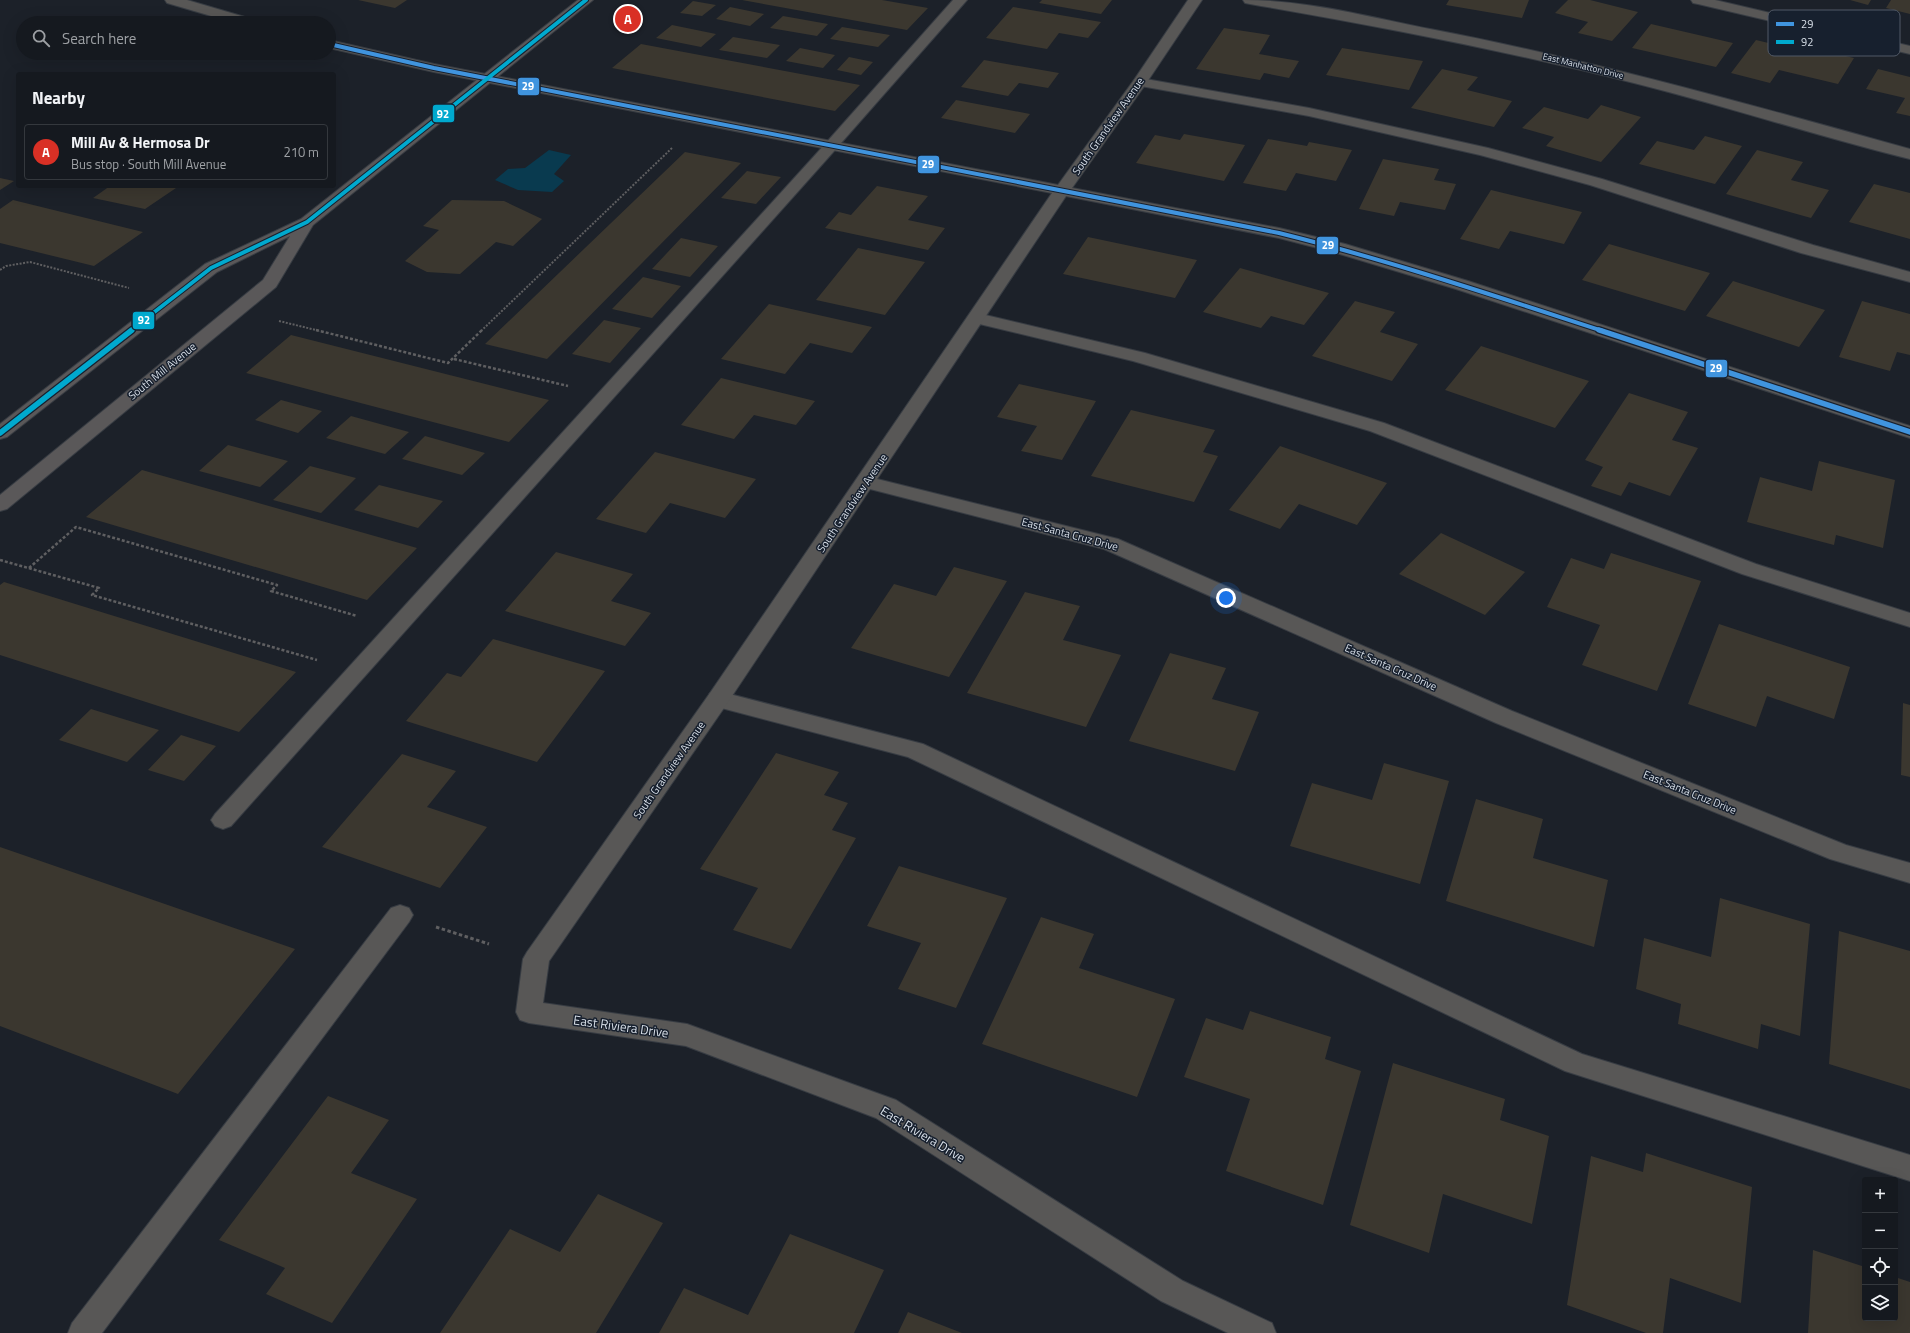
<!DOCTYPE html>
<html lang="en">
<head>
<meta charset="utf-8">
<style>
  :root { --surface:#15191f; --page:#1e2228; --text:#f1f3f6; --muted:#9da0a4; --line:#34383d; --accent:#d93025 }
  body { margin:0; font-family:"Titillium Web",sans-serif; background:var(--page); color:var(--text) }
  .controls { position:absolute; right:12px; bottom:12px; display:grid; overflow:hidden; border-radius:4px; box-shadow:0 4px 16px #0002 }
  .controls button { width:36px; height:36px; display:grid; place-items:center; padding:0; border:0; border-bottom:1px solid var(--line); background:var(--surface); color:var(--text); font:20px sans-serif }
  .you { position:absolute; left:1226px; top:598px; width:14px; height:14px; margin:-10px; border:3px solid #fff; border-radius:50%; background:#1a73e8; box-shadow:0 0 0 6px #1a73e833 }
  .badge { display:grid; place-items:center; width:26px; height:26px; border-radius:50%; background:var(--accent); color:#fff; font-size:13px; font-weight:700 }
  .pin { position:absolute; translate:-50% -50%; border:2px solid #fff; box-shadow:0 1px 4px #0006 }
  .list { margin:0; padding:0; list-style:none }
  h2 { display:flex; justify-content:space-between; align-items:center; height:52px; margin:0; padding:0 16px; font-size:17px }
  h2 small { font-size:13px; font-weight:400; color:var(--muted) }
  .list li { display:grid; grid-template-columns:26px 1fr auto; gap:12px; align-items:center; box-sizing:border-box; height:56px; margin:0 8px 8px; padding:0 8px; border:1px solid var(--line); border-radius:4px }
  .list b { display:block; font-size:15px; white-space:nowrap }
  .list p { margin:0; font-size:13px; white-space:nowrap; color:var(--muted) }
  .list em { font-size:13px; font-style:normal; color:var(--muted) }
  .icon { flex:none; width:22px; height:22px; fill:none; stroke:currentColor; stroke-width:2; stroke-linecap:round; stroke-linejoin:round }
  .map { position:relative; flex:none; width:1910px; height:1333px; overflow:hidden }
  .search { position:absolute; background:var(--surface); box-shadow:0 4px 16px #0002; left:16px; top:16px; width:320px; height:44px; display:flex; align-items:center; gap:10px; box-sizing:border-box; padding:0 14px; border-radius:22px; color:var(--muted); font-size:15px }
  .panel { position:absolute; background:var(--surface); box-shadow:0 4px 16px #0002; left:16px; top:72px; width:320px; height:116px; border-radius:4px }
  .map>svg:first-child { display:block }
  .water { fill:#093a4f }
  .building { fill:#3b372f }
  .lines { fill:none; stroke-linecap:round; stroke-linejoin:round }
  .service-casing { stroke:#373c43; stroke-width:2 }
  .minor-casing { stroke:#373c43; stroke-width:2 }
  .secondary-casing { stroke:#373c43; stroke-width:2 }
  .path-far2 { stroke:#5f5f61; stroke-width:2; stroke-dasharray:2 1.5; stroke-linecap:butt }
  .path-far1 { stroke:#5f5f61; stroke-width:2.5; stroke-dasharray:3 2; stroke-linecap:butt }
  .path { stroke:#5f5f61; stroke-width:3; stroke-dasharray:3.5 2.5; stroke-linecap:butt }
  .service { fill:#585756; fill-rule:evenodd }
  .minor { fill:#585756; fill-rule:evenodd }
  .secondary { fill:#5a5859; fill-rule:evenodd }
  .bus-1-far1-casing { stroke:#17202e; stroke-width:6 }
  .bus-1-casing { stroke:#17202e; stroke-width:8 }
  .bus-2-far1-casing { stroke:#17202e; stroke-width:6 }
  .bus-2-casing { stroke:#17202e; stroke-width:8 }
  .bus-1-far1 { stroke:#4094de; stroke-width:4 }
  .bus-1 { stroke:#4094de; stroke-width:5.5 }
  .bus-2-far1 { stroke:#00a9ce; stroke-width:4 }
  .bus-2 { stroke:#00a9ce; stroke-width:5.5 }
  .labels { text-anchor:middle; stroke-width:3; stroke-linejoin:round; paint-order:stroke }
  .far-street-label { font-size:9px; fill:#d8dfe8; stroke:#17202e }
  .street-label { font-size:11px; fill:#d8dfe8; stroke:#17202e }
  .near-street-label { font-size:13px; fill:#d8dfe8; stroke:#17202e }
  .key { fill:#17202e; stroke:#515966; stroke-width:1 }
  .key-label { font-size:11px; fill:#d8dfe8 }
  .line-badge { stroke:#17202e; stroke-width:1.5 }
  .badge-label { font-size:11px; text-anchor:middle; font-weight:bold; fill:#fff }
</style>
</head>
<body>
<div class="map">
<svg width="1910" height="1333" viewBox="0 0 1910 1333">
  <rect width="100%" height="100%" fill="#1c2129"/>
  <path class="water" d="M549,150L571,155L554,174L564,181L552,192L518,190L495,180L508,169L525,168Z"/>
  <path class="building" d="M358,0H407L395,8Z
    M742,0H882L928,8L907,30Z
    M1042,0H1112L1101,14L1039,3Z
    M1449,0H1529L1522,18L1446,5Z
    M1568,0H1590L1638,12L1612,41L1578,33L1588,22L1555,13Z
    M1850,0H1871L1868,5Z
    M1891,0H1910V14L1886,8Z
    M693,1L716,5L702,16L680,13Z
    M730,7L764,14L750,26L716,19Z
    M1013,7L1101,22L1088,38L1059,33L1047,49L986,38Z
    M628,13L639,16L627,26L615,24Z
    M783,16L828,24L817,36L770,28Z
    M1651,24L1733,43L1716,67L1632,48Z
    M672,25L716,34L701,47L656,38Z
    M842,27L890,35L878,47L830,39Z
    M1224,28L1270,35L1259,54L1299,61L1289,78L1264,73L1260,80L1196,69Z
    M733,37L780,45L767,58L719,50Z
    M1756,40L1797,50L1801,45L1854,58L1838,84L1779,70L1770,83L1731,73Z
    M641,44L860,85L835,111L612,68Z
    M800,48L835,55L823,68L786,61Z
    M1342,48L1423,61L1409,90L1326,75Z
    M849,57L873,62L861,75L837,70Z
    M984,60L1059,73L1048,88L1019,83L1008,96L961,87Z
    M1442,69L1478,77L1467,90L1512,101L1494,127L1411,108Z
    M1878,69L1910,77V116L1896,113L1905,98L1866,89Z
    M956,100L1030,114L1015,133L941,118Z
    M1601,105L1641,117L1601,162L1546,146L1554,137L1522,128L1544,107L1588,119Z
    M1184,134L1245,145L1224,181L1136,163L1155,135L1180,140Z
    M1705,136L1742,146L1715,184L1639,164L1657,141L1694,150Z
    M1268,139L1307,146L1309,142L1352,150L1336,181L1296,173L1286,191L1243,183Z
    M1757,150L1803,162L1791,180L1829,190L1811,218L1726,194Z
    M685,152L741,163L547,359L485,344Z
    M1383,159L1439,169L1434,180L1456,184L1445,210L1400,202L1394,216L1359,209Z
    M747,171L781,177L756,204L721,198Z
    M0,178L14,181L0,190Z
    M1874,184L1910,193V239L1849,222Z
    M110,186H179L145,209L93,198Z
    M877,186L928,196L908,220L945,228L928,250L825,228L839,212L851,215Z
    M1491,190L1582,212L1564,244L1510,231L1499,249L1460,239Z
    M13,200L143,232L94,266L0,243V209Z
    M452,200L504,201L542,219L513,246L496,242L460,274L427,272L405,261L439,230L423,226Z
    M1088,237L1197,260L1175,298L1063,274Z
    M681,238L718,246L690,277L652,269Z
    M1609,244L1710,273L1685,311L1582,280Z
    M858,248L925,262L885,315L816,300Z
    M1240,268L1329,293L1304,325L1271,316L1261,328L1203,312Z
    M643,277L681,286L652,318L612,309Z
    M1733,281L1825,310L1799,347L1706,316Z
    M1355,301L1395,312L1380,332L1418,344L1392,381L1312,356Z
    M1862,301L1910,314V355L1897,352L1890,371L1839,357Z
    M769,304L872,327L852,353L810,343L785,374L721,359Z
    M604,320L641,328L610,363L572,354Z
    M291,335L549,400L509,442L246,373Z
    M1481,346L1589,381L1555,428L1445,390Z
    M721,378L815,401L796,425L754,415L734,439L681,425Z
    M1019,384L1096,401L1062,460L1021,451L1037,426L997,417Z
    M1629,393L1688,412L1672,440L1698,448L1670,496L1629,482L1621,496L1591,486L1603,467L1585,460Z
    M281,400L322,411L298,433L255,420Z
    M1131,410L1215,430L1203,452L1218,456L1194,502L1091,476Z
    M351,416L409,432L385,454L326,438Z
    M425,436L485,453L462,475L402,459Z
    M228,445L288,461L260,487L199,471Z
    M1280,446L1387,483L1357,525L1299,504L1280,529L1229,510Z
    M655,452L756,479L725,518L670,503L646,533L596,519Z
    M1819,461L1895,480L1883,548L1836,535L1834,545L1747,522L1760,477L1812,491Z
    M310,466L356,478L321,513L273,500Z
    M142,470L417,548L367,600L86,517Z
    M379,485L443,501L418,528L354,510Z
    M1441,533L1525,572L1485,615L1399,574Z
    M556,552L633,574L611,601L651,613L625,646L505,611Z
    M1611,553L1701,581L1657,691L1582,665L1600,625L1547,607L1571,558L1604,569Z
    M954,567L1007,581L949,677L851,648L894,584L936,596Z
    M4,582L296,672L239,732L0,655V585Z
    M1025,592L1080,606L1063,640L1121,655L1086,727L967,693Z
    M1719,624L1850,667L1834,719L1767,696L1756,727L1688,704Z
    M493,639L605,671L537,762L406,721L447,673L461,677Z
    M1170,653L1226,668L1212,699L1259,712L1235,771L1129,741Z
    M1903,703L1910,705V777L1901,775Z
    M91,709L159,730L127,762L59,740Z
    M181,735L216,746L184,781L148,770Z
    M776,753L839,772L824,795L848,803L832,830L856,838L791,949L733,930L758,888L700,869Z
    M402,754L456,771L427,807L487,827L440,888L322,847Z
    M1384,763L1449,781L1420,884L1290,846L1312,783L1372,800Z
    M1476,799L1543,819L1533,858L1608,880L1594,947L1446,901Z
    M0,847L295,949L178,1094L0,1026Z
    M899,866L1007,898L956,1008L898,989L921,943L867,926Z
    M1720,898L1810,924L1800,1036L1761,1024L1758,1049L1678,1024L1681,1004L1636,989L1644,938L1711,957Z
    M1041,917L1094,934L1079,968L1175,999L1137,1097L982,1044Z
    M1839,931L1910,951V1089L1829,1064Z
    M1250,1011L1331,1037L1325,1059L1361,1071L1323,1205L1226,1171L1250,1099L1184,1077L1206,1018L1243,1030Z
    M1393,1063L1505,1099L1500,1120L1549,1136L1532,1224L1443,1194L1429,1253L1350,1225Z
    M328,1096L389,1120L351,1173L417,1199L332,1323L266,1294L285,1268L219,1240Z
    M1646,1153L1752,1187L1741,1303L1670,1278L1663,1333H1646L1567,1305L1591,1156L1643,1172Z
    M598,1194L663,1223L596,1333H440L510,1229L560,1252Z
    M790,1234L884,1270L854,1333H659L684,1288L748,1315Z
    M1813,1250L1865,1267V1318H1895V1277L1910,1282V1333H1808Z
    M908,1312L962,1333H898Z"/>
  <g class="lines">
    <g class="service-casing">
      <path id="service" d="M953,0H967L827,159L231,826L223,829L215,826L211,820L215,814L817,153Z
        M1691,0H1715L1910,46V54L1698,4L1693,3Z
        M1140,78L1309,108L1488,148L1602,179L1813,245L1910,272V282L1801,253L1590,185L1480,155L1309,116L1135,85L1133,82L1135,79Z
        M977,313L1145,353L1384,423L1756,564L1910,613V627L1742,574L1370,431L1133,361L971,322L968,318L971,314Z
        M718,691L923,744L1582,1054L1910,1155V1181L1565,1071L908,757L710,705L707,699L710,693Z
        M400,905L409,908L413,915L409,922L102,1333H68L72,1323L391,908Z"/>
    </g>
    <g class="minor-casing">
      <path id="minor" d="M165,0H187L255,20L257,23H235L167,3Z
        M1188,0H1202L1145,85L1072,188L1279,228L1345,244L1468,281L1910,426V438L1456,289L1333,252L1279,238L1066,196L877,479L1118,539L1512,711L1846,845L1910,863V883L1830,859L1496,723L1104,549L870,489L726,705L549,961L543,1003L687,1024L896,1100L1183,1281L1272,1323L1276,1333H1228L1161,1301L876,1118L686,1046L529,1023L520,1020L516,1012L523,959L527,952L710,693L1052,193L434,72L329,48V40L434,64L1058,185L1134,80Z
        M1243,0C1306,0 1369,17 1430,29C1592,60 1751,105 1910,149V159C1817,136 1726,106 1634,83C1507,51 1379,26 1250,4L1245,3Z"/>
    </g>
    <g class="secondary-casing">
      <path id="secondary" d="M578,0H593L313,225L276,287L7,509L0,511V495L263,280L290,236L217,272L7,437L0,439V424L205,264L301,219Z"/>
    </g>
    <path class="path-far2" d="M0,270L6,266L30,262L129,288
      M279,321L320,331
      M481,331L672,148"/>
    <path class="path-far1" d="M316,330L448,363L482,330
      M454,359L568,386
      M0,560L99,588L92,595L317,660
      M29,568L76,527L277,585L271,591L357,616"/>
    <path class="path" d="M436,927L489,944"/>
    <use href="#service" class="service"/>
    <use href="#minor" class="minor"/>
    <use href="#secondary" class="secondary"/>
    <g class="bus-1-far1-casing">
      <path id="bus-1-far1" d="M329,44L434,68L1279,233C1388,260 1495,296 1603,331"/>
    </g>
    <g class="bus-1-casing">
      <path id="bus-1" d="M1599,330L1910,432"/>
    </g>
    <g class="bus-2-far1-casing">
      <path id="bus-2-far1" d="M130,331L211,268L307,222L586,0"/>
    </g>
    <g class="bus-2-casing">
      <path id="bus-2" d="M0,433L132,330"/>
    </g>
    <use href="#bus-1-far1" class="bus-1-far1"/>
    <use href="#bus-1" class="bus-1"/>
    <use href="#bus-2-far1" class="bus-2-far1"/>
    <use href="#bus-2" class="bus-2"/>
  </g>
  <g class="labels">
    <g class="far-street-label">
      <text transform="translate(1583 66) rotate(14)" y="3">East Manhatton Drive</text>
    </g>
    <g class="street-label">
      <text transform="translate(1108 126) rotate(-55)" y="4">South Grandview Avenue</text>
      <text transform="translate(162 371) rotate(-39)" y="4">South Mill Avenue</text>
      <text transform="translate(852 503) rotate(-56)" y="4">South Grandview Avenue</text>
      <text transform="translate(1070 534) rotate(15)" y="4">East Santa Cruz Drive</text>
      <text transform="translate(1391 667) rotate(24)" y="4">East Santa Cruz Drive</text>
      <text transform="translate(669 770) rotate(-55)" y="4">South Grandview Avenue</text>
      <text transform="translate(1690 792) rotate(22)" y="4">East Santa Cruz Drive</text>
    </g>
    <g class="near-street-label">
      <text transform="translate(621 1026) rotate(8)" y="5">East Riviera Drive</text>
      <text transform="translate(923 1134) rotate(31)" y="5">East Riviera Drive</text>
    </g>
  </g>
  <rect x="1768" y="10" width="132" height="46" rx="6" class="key"/>
  <rect x="1776" y="22" width="18" height="4" fill="#4094de"/>
  <rect x="1776" y="40" width="18" height="4" fill="#00a9ce"/>
  <g class="key-label">
    <text x="1801" y="28">29</text>
    <text x="1801" y="46">92</text>
  </g>
  <g class="line-badge">
    <rect x="517" y="77" width="23" height="19" rx="4" fill="#4094de"/>
    <rect x="432" y="104" width="23" height="19" rx="4" fill="#00a9ce"/>
    <rect x="917" y="155" width="23" height="19" rx="4" fill="#4094de"/>
    <rect x="1316" y="236" width="23" height="19" rx="4" fill="#4094de"/>
    <rect x="132" y="311" width="23" height="19" rx="4" fill="#00a9ce"/>
    <rect x="1705" y="359" width="23" height="19" rx="4" fill="#4094de"/>
  </g>
  <g class="badge-label">
    <text x="528" y="90">29</text>
    <text x="443" y="118">92</text>
    <text x="928" y="168">29</text>
    <text x="1328" y="249">29</text>
    <text x="144" y="324">92</text>
    <text x="1716" y="372">29</text>
  </g>
</svg>
<div class="controls">
<button>+</button>
<button>−</button>
<button><svg class="icon" aria-label="locate" viewBox="0 0 24 24"><circle cx="12" cy="12" r="6"/><path d="M12 2v4M12 18v4M2 12h4M18 12h4"/></svg></button>
<button><svg class="icon" aria-label="layers" viewBox="0 0 24 24"><path d="M12 4l9 5-9 5-9-5zM3 14l9 5 9-5"/></svg></button>
</div>
<div class="you"></div>
<div class="pin badge" style="left:628px;top:19px">A</div>
<div class="search"><svg class="icon" aria-label="search" viewBox="0 0 24 24"><circle cx="10" cy="10" r="6"/><path d="M15 15l6 6"/></svg>Search here</div>
<section class="panel">
<h2>Nearby<small></small></h2>
<ul class="list">
<li><span class="badge">A</span><div><b>Mill Av &amp; Hermosa Dr</b><p>Bus stop · South Mill Avenue</p></div><em>210 m</em></li>
</ul>
</section>
</div>
</body>
</html>
